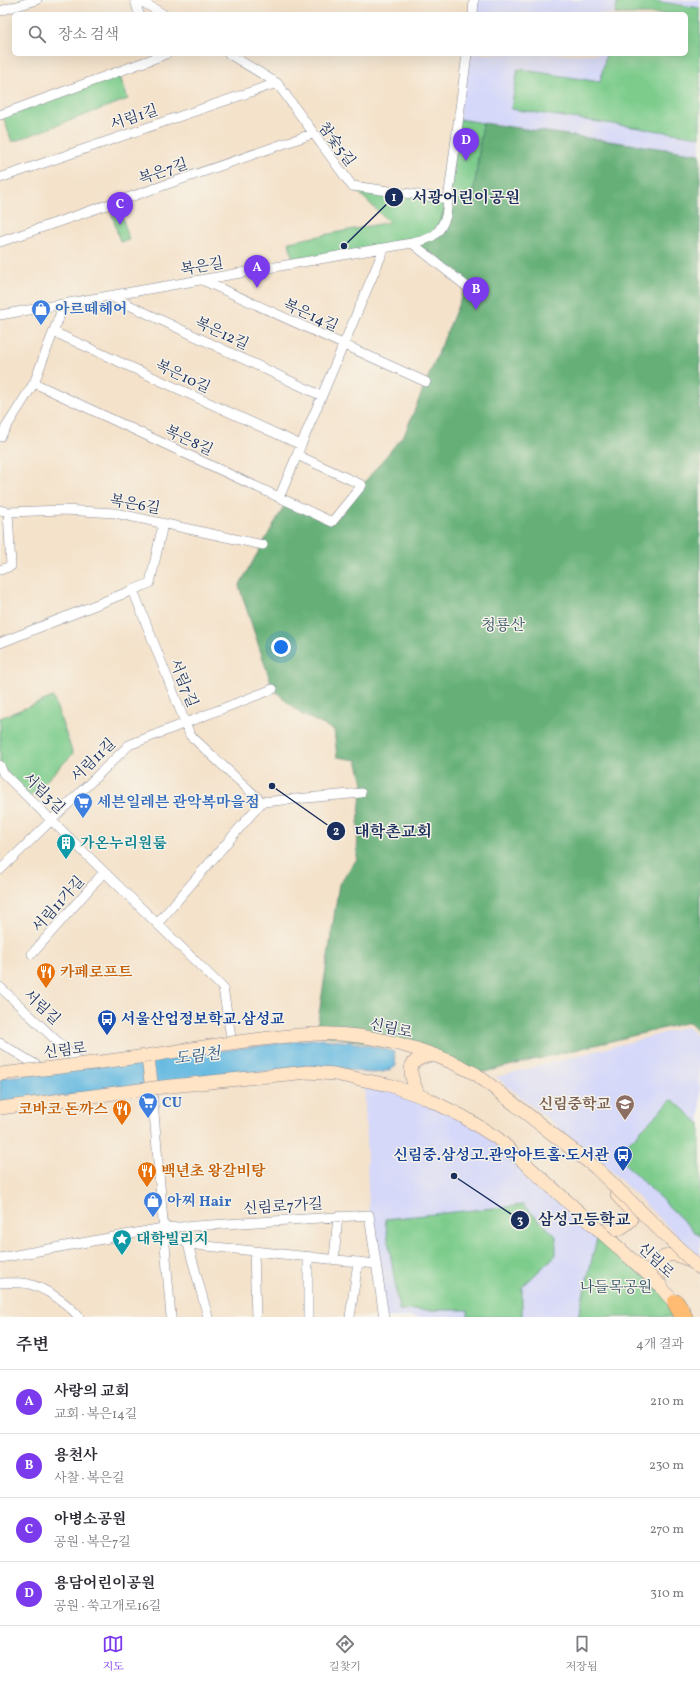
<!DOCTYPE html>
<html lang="ko">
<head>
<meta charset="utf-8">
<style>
  :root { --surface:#fff; --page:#f2f2f3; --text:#2b2b33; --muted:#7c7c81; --line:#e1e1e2; --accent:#7c3aed }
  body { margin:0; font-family:Vollkorn,"Noto Serif KR",serif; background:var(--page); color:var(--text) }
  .you { position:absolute; left:281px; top:647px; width:14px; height:14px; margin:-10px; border:3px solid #fff; border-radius:50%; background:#1a73e8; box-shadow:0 0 0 6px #1a73e833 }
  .badge { display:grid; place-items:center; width:26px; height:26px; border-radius:50%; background:var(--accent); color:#fff; font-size:13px; font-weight:700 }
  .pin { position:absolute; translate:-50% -33px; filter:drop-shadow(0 1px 2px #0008) }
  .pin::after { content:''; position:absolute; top:21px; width:14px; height:12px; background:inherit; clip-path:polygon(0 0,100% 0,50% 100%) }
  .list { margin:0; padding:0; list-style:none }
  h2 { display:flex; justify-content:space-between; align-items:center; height:52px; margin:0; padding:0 16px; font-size:17px }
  h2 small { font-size:13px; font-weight:400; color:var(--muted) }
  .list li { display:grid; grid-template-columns:26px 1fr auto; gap:12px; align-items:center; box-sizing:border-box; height:64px; padding:0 16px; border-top:1px solid var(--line) }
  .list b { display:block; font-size:15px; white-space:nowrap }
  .list p { margin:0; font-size:13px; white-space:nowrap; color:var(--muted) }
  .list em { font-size:13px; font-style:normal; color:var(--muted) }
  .icon { flex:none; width:22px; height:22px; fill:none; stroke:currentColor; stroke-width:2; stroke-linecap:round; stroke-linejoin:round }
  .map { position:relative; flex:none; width:700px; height:1317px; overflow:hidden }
  .search { position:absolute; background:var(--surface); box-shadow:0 4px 16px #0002; left:12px; right:12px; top:12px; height:44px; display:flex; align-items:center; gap:10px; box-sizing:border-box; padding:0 14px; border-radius:6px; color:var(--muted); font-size:15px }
  .sheet { height:308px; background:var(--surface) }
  nav { display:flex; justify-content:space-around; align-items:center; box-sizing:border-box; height:56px; border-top:1px solid var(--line); background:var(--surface); font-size:11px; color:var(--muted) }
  nav a { display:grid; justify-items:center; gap:2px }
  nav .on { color:var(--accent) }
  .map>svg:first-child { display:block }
  .built { fill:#d5d8f9 }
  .green { fill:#7dcc8c; stroke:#4c7e75 }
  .forest { fill:#66b078; stroke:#40706b }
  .water { fill:#65b9e1; stroke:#4074a0 }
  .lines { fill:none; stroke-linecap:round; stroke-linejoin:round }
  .street-casing { stroke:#888894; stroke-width:10 }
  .secondary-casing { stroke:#888894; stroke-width:14 }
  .highway-casing { stroke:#888894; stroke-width:18 }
  .street { stroke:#fff; stroke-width:9 }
  .secondary { stroke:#ffe4c6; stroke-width:13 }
  .highway { stroke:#febb71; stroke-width:17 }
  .secondary-bridge-casing { stroke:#888894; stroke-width:14; stroke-linecap:butt }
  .secondary-bridge { stroke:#ffe4c6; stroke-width:13 }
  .labels { text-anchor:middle; stroke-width:3; stroke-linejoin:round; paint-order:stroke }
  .street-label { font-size:15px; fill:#1b2f5e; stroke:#f7f3e8 }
  .shop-label { font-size:15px; font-weight:bold; fill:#366cbe; stroke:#f7f3e8; text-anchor:start }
  .park-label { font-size:15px; fill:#34566a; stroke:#f7f3e8 }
  .culture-label { font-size:15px; font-weight:bold; fill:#0d838f; stroke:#f7f3e8; text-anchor:start }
  .food-label { font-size:15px; font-weight:bold; fill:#c56008; stroke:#f7f3e8; text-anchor:start }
  .transit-label { font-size:15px; font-weight:bold; fill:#164399; stroke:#f7f3e8; text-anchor:start }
  .education-label { font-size:15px; font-weight:bold; fill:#785e54; stroke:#f7f3e8; text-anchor:end }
  .water-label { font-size:16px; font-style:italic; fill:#315885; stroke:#f7f3e8 }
  .leader { fill:none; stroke:#1b2f5e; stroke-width:1.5 }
  .callout-dot { fill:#1b2f5e; stroke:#f7f3e8; stroke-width:1.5 }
  .mark-label { font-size:12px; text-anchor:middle; font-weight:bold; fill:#fff }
  .callout-label { font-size:16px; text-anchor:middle; font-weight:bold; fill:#1b2f5e; stroke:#f7f3e8; stroke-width:3; stroke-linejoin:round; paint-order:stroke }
</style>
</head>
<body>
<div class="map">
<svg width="700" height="1317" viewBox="0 0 700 1317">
  <rect width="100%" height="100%" fill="#f7f3e8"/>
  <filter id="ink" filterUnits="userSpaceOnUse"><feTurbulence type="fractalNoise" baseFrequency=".025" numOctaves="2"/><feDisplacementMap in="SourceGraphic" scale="8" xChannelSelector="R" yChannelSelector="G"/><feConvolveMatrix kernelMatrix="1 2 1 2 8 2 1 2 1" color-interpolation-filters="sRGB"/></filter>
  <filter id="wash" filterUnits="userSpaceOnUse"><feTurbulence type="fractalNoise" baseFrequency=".012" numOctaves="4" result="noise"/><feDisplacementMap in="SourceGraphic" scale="16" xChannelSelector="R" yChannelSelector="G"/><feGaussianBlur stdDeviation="0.9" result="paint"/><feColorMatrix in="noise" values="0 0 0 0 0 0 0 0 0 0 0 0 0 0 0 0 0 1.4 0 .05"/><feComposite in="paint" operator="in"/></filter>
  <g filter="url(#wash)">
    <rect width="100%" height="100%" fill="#f4e2ca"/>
    <path class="built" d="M474,0H700V154L459,119L467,54H686V14H473Z
      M687,1027L700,1039V1258L605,1165L496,1077Z
      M364,1079L462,1116L599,1230L578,1317H384L369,1215Z"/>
    <path class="green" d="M618,0H648L700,8V137L511,109L518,69L600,82L606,54H686V14H615Z
      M118,71L128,99L12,142L2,114Z
      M459,119L483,123L472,203L433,237L294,264L289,242L389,222L352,186L448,199Z
      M120,208L129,240L120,242L111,211Z
      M53,697L73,754L29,798L0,765V718Z
      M672,1099L700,1124V1237L616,1155Z
      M523,1205L556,1236V1255L522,1287V1317H468V1310H399L385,1219Z
      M599,1230L676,1303L673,1317H578Z"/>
    <path class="forest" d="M483,123L700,154V1032L689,1022L476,1074L430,1053L316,1034L339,884L357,859L358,824L361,793L364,786L357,760L337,757L334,730L301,714L273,689L239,586L287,501L332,522L405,433L466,286L412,243L433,237L449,199L472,203Z"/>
    <path class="water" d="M314,1039C341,1040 367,1044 394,1052L396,1066C379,1078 358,1071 341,1068C330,1066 319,1066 309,1066L0,1104V1078Z"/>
  </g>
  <g filter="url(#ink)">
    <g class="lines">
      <g class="street-casing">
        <path id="street" d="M135,0L139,14
          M139,0L163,14
          M0,11L37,0
          M473,14L474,0
          M229,54L277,83L352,186L449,199
          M0,115L166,54
          M0,178L277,83
          M0,242L312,134
          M412,243C431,239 439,236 446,216L467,54
          M202,280L426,382
          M110,296L322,396
          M0,315L412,243L466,286
          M54,332L301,445L297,455L362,485L332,522L34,383L64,304
          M0,437L34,383
          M301,445L384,249
          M279,498L297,455
          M0,510L8,512L64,510L115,513L263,545
          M0,570L11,566L8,512
          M133,590L150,583L163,524
          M0,643L133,590L190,735L262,802L361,793
          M0,765L3,773L223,988L232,1043
          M0,870L129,745L273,689
          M157,924L262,802
          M32,954L104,872
          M0,987L82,1065
          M0,1043L43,1069
          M152,1089L171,1317
          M163,1228L188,1244L376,1264
          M188,1244L208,1317
          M254,1251L256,1317
          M308,1256V1317
          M0,1258L163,1228L369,1215L384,1317
          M334,1259L338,1216
          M0,1283C10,1283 19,1282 29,1284C47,1289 67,1303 79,1317
          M350,1317L358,1262"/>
      </g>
      <g class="secondary-casing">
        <path id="secondary" d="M148,1059L152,1089
          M599,1230C616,1231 618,1232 631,1220L630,1210L617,1195
          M683,1310C675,1303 664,1293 660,1284C657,1278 657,1271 659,1265C665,1245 690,1259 700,1268"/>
      </g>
      <g class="highway-casing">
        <path id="highway" d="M676,1303L684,1317"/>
      </g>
      <use href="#street" class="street"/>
      <use href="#secondary" class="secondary"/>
      <use href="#highway" class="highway"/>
      <g class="secondary-bridge-casing">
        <path id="secondary-bridge" d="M0,1074C53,1068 107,1062 159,1054C211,1046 264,1037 316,1034C370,1032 429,1049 476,1074L596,1168L693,1262
          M419,1096C409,1073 403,1059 434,1055
          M0,1108L162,1087L308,1072L334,1074L389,1085L426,1098L462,1116L497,1138L661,1286"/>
      </g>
      <use href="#secondary-bridge" class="secondary-bridge"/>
    </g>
  </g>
  <defs>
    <g id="shop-pin" transform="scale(1)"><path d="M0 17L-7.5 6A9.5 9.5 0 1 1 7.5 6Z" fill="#3f7fe0" stroke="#f7f3e8"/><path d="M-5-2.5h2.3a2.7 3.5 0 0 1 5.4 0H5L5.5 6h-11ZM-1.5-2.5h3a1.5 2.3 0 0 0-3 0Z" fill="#fff"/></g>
    <g id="supermarket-pin" transform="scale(1)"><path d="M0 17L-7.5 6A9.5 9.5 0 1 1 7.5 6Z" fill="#3f7fe0" stroke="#f7f3e8"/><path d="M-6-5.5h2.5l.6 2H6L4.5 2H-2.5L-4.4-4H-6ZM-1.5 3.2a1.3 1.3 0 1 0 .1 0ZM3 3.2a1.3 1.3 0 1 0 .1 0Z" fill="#fff"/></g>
    <g id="building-pin" transform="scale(1)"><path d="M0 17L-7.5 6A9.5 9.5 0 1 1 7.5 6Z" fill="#0f9aa8" stroke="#f7f3e8"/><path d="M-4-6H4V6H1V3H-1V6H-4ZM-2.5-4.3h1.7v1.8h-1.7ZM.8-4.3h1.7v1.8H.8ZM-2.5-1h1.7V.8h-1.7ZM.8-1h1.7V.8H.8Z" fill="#fff"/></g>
    <g id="restaurant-pin" transform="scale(1)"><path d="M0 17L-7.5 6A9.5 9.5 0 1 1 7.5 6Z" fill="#e8710a" stroke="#f7f3e8"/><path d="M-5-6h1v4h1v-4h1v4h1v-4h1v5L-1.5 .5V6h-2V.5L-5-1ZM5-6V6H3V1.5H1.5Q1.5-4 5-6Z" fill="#fff"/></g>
    <g id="bus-pin" transform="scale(1)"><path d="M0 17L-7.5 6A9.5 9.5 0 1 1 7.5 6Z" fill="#1a4fb4" stroke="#f7f3e8"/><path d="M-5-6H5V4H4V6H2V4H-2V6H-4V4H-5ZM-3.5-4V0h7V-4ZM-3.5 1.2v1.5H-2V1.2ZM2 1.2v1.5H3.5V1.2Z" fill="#fff"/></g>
    <g id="school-pin" transform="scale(1)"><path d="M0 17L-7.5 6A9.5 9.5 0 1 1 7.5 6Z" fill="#8d6e63" stroke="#f7f3e8"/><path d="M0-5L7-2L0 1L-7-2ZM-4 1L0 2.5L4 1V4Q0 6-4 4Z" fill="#fff"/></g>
    <g id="sight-pin" transform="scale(1)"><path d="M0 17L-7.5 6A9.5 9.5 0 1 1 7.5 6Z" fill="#0f9aa8" stroke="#f7f3e8"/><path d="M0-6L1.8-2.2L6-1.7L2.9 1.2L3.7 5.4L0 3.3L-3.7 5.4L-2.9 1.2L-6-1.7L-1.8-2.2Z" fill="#fff"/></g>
  </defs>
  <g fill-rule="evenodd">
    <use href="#shop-pin" x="41" y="309"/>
    <use href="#supermarket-pin" x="83" y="802"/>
    <use href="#building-pin" x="66" y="843"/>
    <use href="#restaurant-pin" x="46" y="972"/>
    <use href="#bus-pin" x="107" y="1019"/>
    <use href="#supermarket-pin" x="148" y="1102"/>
    <use href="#school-pin" x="625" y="1104"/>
    <use href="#restaurant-pin" x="122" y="1109"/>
    <use href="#bus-pin" x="623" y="1155"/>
    <use href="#restaurant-pin" x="147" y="1171"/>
    <use href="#shop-pin" x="153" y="1201"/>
    <use href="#sight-pin" x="122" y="1239"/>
  </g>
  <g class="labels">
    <g class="street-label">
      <text transform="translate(134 117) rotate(-19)" y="5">서림1길</text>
      <text transform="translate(337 144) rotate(53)" y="5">참숯5길</text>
      <text transform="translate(163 171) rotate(-19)" y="5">복은7길</text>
      <text transform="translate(202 266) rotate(-10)" y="5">복은길</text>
      <text transform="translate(311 315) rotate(24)" y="5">복은14길</text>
      <text transform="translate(222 333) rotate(25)" y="5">복은12길</text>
      <text transform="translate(183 376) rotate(25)" y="5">복은10길</text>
      <text transform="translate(189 440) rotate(25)" y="5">복은8길</text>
      <text transform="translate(135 504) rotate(10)" y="5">복은6길</text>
      <text transform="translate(184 683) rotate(68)" y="5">서림7길</text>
      <text transform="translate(93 760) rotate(-44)" y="5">서림11길</text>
      <text transform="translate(44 793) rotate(44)" y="5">서림3길</text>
      <text transform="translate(58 904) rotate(-48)" y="5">서림11가길</text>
      <text transform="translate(42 1007) rotate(43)" y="5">서림길</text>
      <text transform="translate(391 1028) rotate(12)" y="5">신림로</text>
      <text transform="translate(65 1050) rotate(-7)" y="5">신림로</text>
      <text transform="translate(283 1206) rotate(-4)" y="5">신림로7가길</text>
      <text transform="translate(656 1260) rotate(44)" y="5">신림로</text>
    </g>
    <g class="shop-label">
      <text x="55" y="314">아르떼헤어</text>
      <text x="97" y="807">세븐일레븐 관악복마을점</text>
      <text x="162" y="1107">CU</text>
      <text x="167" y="1206">아찌 Hair</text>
    </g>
    <g class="park-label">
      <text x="503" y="630">청룡산</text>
      <text x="616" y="1292">나들목공원</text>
    </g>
    <g class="culture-label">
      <text x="80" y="848">가온누리원룸</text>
      <text x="136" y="1244">대학빌리지</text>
    </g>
    <g class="food-label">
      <text x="60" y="977">카페로프트</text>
      <text x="108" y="1114" text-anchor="end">코바코 돈까스</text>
      <text x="161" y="1176">백년초 왕갈비탕</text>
    </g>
    <g class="transit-label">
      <text x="121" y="1024">서울산업정보학교.삼성교</text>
      <text x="609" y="1160" text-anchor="end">신림중.삼성고.관악아트홀·도서관</text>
    </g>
    <g class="education-label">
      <text x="611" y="1109">신림중학교</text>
    </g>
    <g class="water-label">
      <text transform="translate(197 1055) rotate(-7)" y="6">도림천</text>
    </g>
  </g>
  <path class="leader" d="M344 246L394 197M272 786L336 831M454 1176L520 1220"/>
  <g class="callout-dot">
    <circle cx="344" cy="246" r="4"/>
    <circle cx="272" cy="786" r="4"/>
    <circle cx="454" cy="1176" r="4"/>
    <circle cx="394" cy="197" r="10"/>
    <circle cx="336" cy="831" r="10"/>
    <circle cx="520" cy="1220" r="10"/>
  </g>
  <g class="mark-label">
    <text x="394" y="201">1</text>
    <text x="336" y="835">2</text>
    <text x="520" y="1224">3</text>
  </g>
  <g class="callout-label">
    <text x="466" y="203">서광어린이공원</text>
    <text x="393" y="837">대학촌교회</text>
    <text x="584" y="1225">삼성고등학교</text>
  </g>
</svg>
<div class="you"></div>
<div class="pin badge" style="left:257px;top:288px">A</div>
<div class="pin badge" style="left:476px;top:310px">B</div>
<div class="pin badge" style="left:120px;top:225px">C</div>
<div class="pin badge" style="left:466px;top:161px">D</div>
<div class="search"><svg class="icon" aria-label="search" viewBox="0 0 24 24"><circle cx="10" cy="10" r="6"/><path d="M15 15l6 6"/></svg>장소 검색</div>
</div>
<section class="sheet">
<h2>주변<small>4개 결과</small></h2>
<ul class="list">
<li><span class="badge">A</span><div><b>사랑의 교회</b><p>교회 · 복은14길</p></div><em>210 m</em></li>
<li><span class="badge">B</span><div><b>용천사</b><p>사찰 · 복은길</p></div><em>230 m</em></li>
<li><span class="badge">C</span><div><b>아병소공원</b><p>공원 · 복은7길</p></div><em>270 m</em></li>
<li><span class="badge">D</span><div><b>용담어린이공원</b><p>공원 · 쑥고개로16길</p></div><em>310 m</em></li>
</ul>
</section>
<nav>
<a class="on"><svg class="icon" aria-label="map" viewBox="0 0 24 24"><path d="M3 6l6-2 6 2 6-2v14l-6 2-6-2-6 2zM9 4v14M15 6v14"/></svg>지도</a>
<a><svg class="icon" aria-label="directions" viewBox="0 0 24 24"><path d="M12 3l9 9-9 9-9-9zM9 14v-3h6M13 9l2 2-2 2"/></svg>길찾기</a>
<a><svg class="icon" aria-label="saved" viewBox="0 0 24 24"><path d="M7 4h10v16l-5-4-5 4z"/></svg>저장됨</a>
</nav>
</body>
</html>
